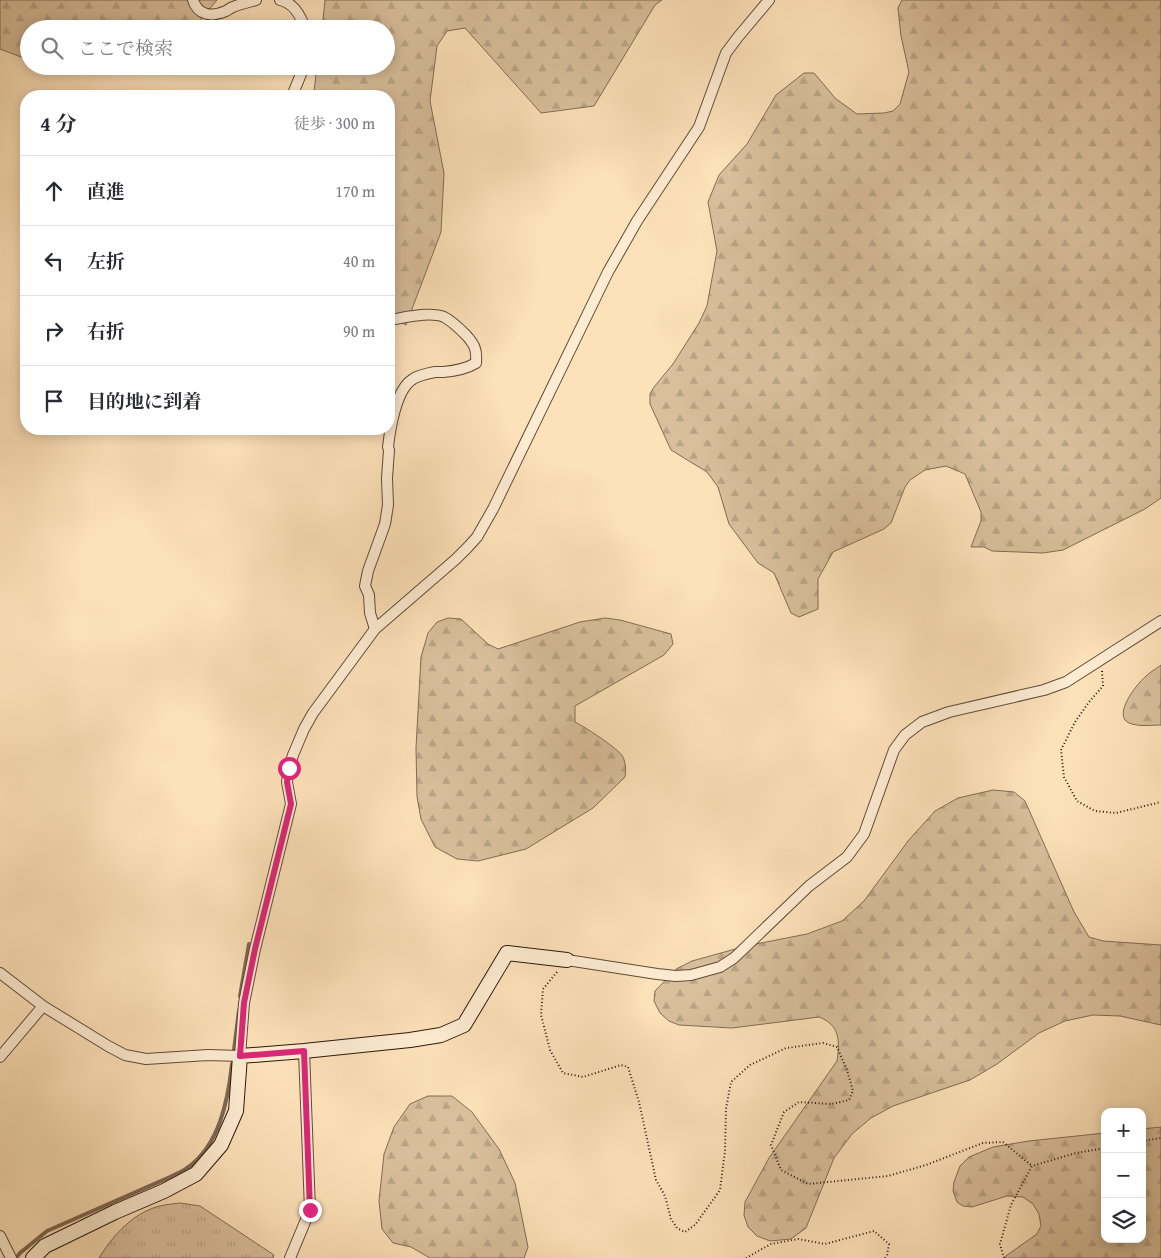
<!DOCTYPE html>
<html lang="ja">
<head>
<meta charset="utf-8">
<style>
  :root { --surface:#fff; --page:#f2f2f3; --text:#2b2b33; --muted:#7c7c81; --line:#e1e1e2 }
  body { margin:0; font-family:"Gentium Book Plus","Noto Serif JP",serif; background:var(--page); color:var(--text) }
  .controls { position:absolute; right:15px; bottom:15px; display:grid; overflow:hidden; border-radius:10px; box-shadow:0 2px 12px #0003 }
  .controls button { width:45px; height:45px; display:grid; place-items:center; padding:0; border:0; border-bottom:1px solid var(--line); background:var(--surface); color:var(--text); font:25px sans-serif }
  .stop { position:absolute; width:15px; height:15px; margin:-11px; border:4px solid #db2777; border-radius:50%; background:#fff }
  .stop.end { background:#db2777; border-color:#fff; box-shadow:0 1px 5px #0008 }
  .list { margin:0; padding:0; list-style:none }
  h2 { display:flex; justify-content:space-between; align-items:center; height:65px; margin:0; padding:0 20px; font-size:21px }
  h2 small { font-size:16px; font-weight:400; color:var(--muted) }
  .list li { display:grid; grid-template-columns:32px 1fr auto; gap:15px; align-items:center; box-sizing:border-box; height:70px; padding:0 20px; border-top:1px solid var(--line) }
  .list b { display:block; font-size:19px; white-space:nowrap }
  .list em { font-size:16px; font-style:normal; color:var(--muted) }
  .icon { flex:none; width:28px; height:28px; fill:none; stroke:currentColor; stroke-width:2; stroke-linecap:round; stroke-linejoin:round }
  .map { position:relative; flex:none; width:1161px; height:1258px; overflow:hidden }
  .search { position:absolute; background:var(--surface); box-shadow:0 2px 12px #0003; left:20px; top:20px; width:375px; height:55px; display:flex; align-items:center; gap:12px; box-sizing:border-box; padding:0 18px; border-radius:28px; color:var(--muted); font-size:19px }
  .panel { position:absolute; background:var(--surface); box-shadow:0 2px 12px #0003; left:20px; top:90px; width:375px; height:345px; border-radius:20px }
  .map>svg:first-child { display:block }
  .grass { fill:url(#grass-tufts); stroke:#826c54 }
  .forest { fill:url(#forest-firs); stroke:#826c54 }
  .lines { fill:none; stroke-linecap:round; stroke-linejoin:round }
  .stream { stroke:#7d6851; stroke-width:4 }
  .street-casing { stroke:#5f4b38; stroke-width:12 }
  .secondary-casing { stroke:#2a190d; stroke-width:16 }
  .path { stroke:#2a190d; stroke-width:2; stroke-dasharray:1 2.5; stroke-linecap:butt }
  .street { stroke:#feecd2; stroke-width:10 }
  .secondary { stroke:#feecd2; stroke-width:14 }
  .route { stroke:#db2777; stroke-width:6 }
</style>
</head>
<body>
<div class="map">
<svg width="1161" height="1258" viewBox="0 0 1161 1258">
  <defs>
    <pattern id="grass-tufts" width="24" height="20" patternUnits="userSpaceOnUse" patternTransform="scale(1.25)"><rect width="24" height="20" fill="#d9bf9c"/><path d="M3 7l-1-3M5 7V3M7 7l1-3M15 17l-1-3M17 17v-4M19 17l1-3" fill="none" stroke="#baa485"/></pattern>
    <pattern id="forest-firs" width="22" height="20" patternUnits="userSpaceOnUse" patternTransform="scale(1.25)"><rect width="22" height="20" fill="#d9bf9c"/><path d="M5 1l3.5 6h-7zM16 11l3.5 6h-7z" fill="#baa485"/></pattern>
  </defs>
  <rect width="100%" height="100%" fill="#fde1b9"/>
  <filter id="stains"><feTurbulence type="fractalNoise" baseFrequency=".004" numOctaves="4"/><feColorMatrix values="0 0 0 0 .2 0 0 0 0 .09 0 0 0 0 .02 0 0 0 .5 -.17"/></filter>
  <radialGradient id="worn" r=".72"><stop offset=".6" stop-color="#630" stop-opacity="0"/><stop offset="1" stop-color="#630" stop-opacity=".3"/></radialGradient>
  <path class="grass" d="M180,1203L200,1206L274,1255L273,1258H99C112,1237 129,1217 153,1208C161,1205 171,1204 180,1203Z"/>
  <path class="forest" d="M0,0H217L193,29H29V60L0,49Z
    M325,0H662L655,5L594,106L541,113L465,28L447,31L437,46L430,101L444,173L441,232L406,325L389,317V96H318L314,92L317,66H386V29H322Z
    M902,0H1161V498L1145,509L1063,550L1043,553L992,551L984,547H971L981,521V512L965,474L946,466L925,470L910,480L905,487L891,523L884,529L833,552L818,579V609L799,617L791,613L774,573L758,563L729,524L718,487L707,472L671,450L650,404V394L654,387L673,364L699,323L707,306L717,251L708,202L719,175L747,144L776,95L804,73H814L836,99L857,114L884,113L893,111L900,104L909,72L901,36L898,8Z
    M448,618L461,619L488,644L498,649L580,622L605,618L620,620L671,634L673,644L664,655L575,706V722C585,727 619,749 623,757C626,764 626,770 625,777L593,808L526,849L478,861L457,859L435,847L421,819L417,797L416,748L421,657L428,633L437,622Z
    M1161,665V725C1151,725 1139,727 1129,723C1112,715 1137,684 1145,677C1150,672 1156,669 1161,665Z
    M993,790L1014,792L1025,801L1074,912L1089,937L1103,941L1161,945V1025L1120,1016L1093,1015L1065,1021L1039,1033L997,1064L970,1080L893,1106L871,1118L852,1134L834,1158L806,1228L791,1239L770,1241L757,1236L748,1227L744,1215L745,1202L769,1158L837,1061C840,1041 840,1025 819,1017L732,1028L679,1025L669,1021L660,1013L654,1001L655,991L676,969L692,961L746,946L807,934L842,921L864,901L908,841L935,811L958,798Z
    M428,1096H452L472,1112L499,1149L515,1183L528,1247L524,1258H430L411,1247L393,1243L382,1229L379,1201L384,1154L394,1127L410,1104Z
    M1161,1127V1258H1003L1037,1234L1041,1226L1039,1214L1033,1204L1023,1197L1007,1196L972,1207L963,1206L957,1202L953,1191L954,1182L960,1166L969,1157L993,1147L1029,1141L1105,1133V1239H1142V1129Z"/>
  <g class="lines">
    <path class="stream" d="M240,996L249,944
      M234,1050L239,1010
      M16,1258L20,1253L47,1231L170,1177C175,1174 182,1172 187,1168C219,1146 228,1101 232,1064"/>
    <g class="street-casing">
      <path id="street" d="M193,0C198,16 212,17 226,11C228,10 230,8 233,7C240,4 249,2 256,0
        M280,0C294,3 301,16 305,29
        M292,96L301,74L303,66
        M375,629L370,613L369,595L365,586L368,571L385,524L388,505L387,478L389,450L388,447C390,429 396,389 413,379C417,376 430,373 435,372C438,372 440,372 443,372C455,371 466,369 476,363C477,350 475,345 466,335C460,329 452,321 444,317C430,311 404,318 389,320
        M567,960L657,974L676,976L691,975L720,967L734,958L809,886L847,857L864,834L894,750L905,735L922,722L949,712L1044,690L1066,682L1161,621
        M0,973L43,1006L108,1046L125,1055L146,1059L208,1055L240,1056L244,1003L255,949L291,804L287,782L289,768L293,755L304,729L313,713L375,629L456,559L468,547L477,537L493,509L608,272L637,221L699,127L726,53L738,37L769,0
        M0,1057L43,1006
        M0,1236L11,1258
        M290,1258L310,1210L304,1051"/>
    </g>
    <g class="secondary-casing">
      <path id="secondary" d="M33,1258L45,1246L115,1212L164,1191L196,1174L221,1145L236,1111L240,1056L304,1051L410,1040L441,1035L464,1025L507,953L567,960"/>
    </g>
    <path class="path" d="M1102,671L1103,686L1089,702L1075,722L1061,750L1064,777L1077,801L1095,811L1116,813L1161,802
      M557,972L543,989L541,1015L550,1050L563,1073L583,1077L621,1065L628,1067L639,1102L656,1180L665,1196L671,1219L677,1228L685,1232L695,1225L720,1190L725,1151L726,1109L731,1082L750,1065L786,1048L823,1043L837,1047L847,1070L853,1091L849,1100L831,1104L799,1102L784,1112L771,1145L781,1170L808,1184L888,1176L926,1165L983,1143L1003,1142L1032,1166
      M1142,1141L1161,1138
      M746,1258L771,1244L798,1239L825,1244L874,1231L889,1244L887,1255L885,1258
      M1004,1258L1000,1244L1011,1205L1032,1166L1076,1153L1105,1148"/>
    <use href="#street" class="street"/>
    <use href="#secondary" class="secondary"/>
  </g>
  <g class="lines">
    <path class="route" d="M289,768L287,782L291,804L255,949L244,1003L240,1056L304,1051L310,1210"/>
  </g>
  <rect width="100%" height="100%" filter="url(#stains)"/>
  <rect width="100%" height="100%" fill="url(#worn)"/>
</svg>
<div class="controls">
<button>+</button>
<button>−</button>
<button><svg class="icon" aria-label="layers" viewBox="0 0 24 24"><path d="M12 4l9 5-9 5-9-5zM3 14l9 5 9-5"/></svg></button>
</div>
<div class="stop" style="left:289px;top:768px"></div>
<div class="stop end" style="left:310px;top:1210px"></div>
<div class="search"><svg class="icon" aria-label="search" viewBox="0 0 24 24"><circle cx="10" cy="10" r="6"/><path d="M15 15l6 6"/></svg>ここで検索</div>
<section class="panel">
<h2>4 分<small>徒歩 · 300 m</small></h2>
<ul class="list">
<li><svg class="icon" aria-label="ahead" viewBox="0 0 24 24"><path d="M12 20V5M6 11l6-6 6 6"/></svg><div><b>直進</b></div><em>170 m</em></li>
<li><svg class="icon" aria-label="left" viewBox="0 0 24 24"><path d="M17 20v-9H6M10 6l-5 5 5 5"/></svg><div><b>左折</b></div><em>40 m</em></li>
<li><svg class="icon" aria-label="right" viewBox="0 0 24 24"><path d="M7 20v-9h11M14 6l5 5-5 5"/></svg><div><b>右折</b></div><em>90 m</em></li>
<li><svg class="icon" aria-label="arrive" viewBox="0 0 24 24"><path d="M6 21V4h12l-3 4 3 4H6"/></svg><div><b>目的地に到着</b></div></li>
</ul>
</section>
</div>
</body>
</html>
